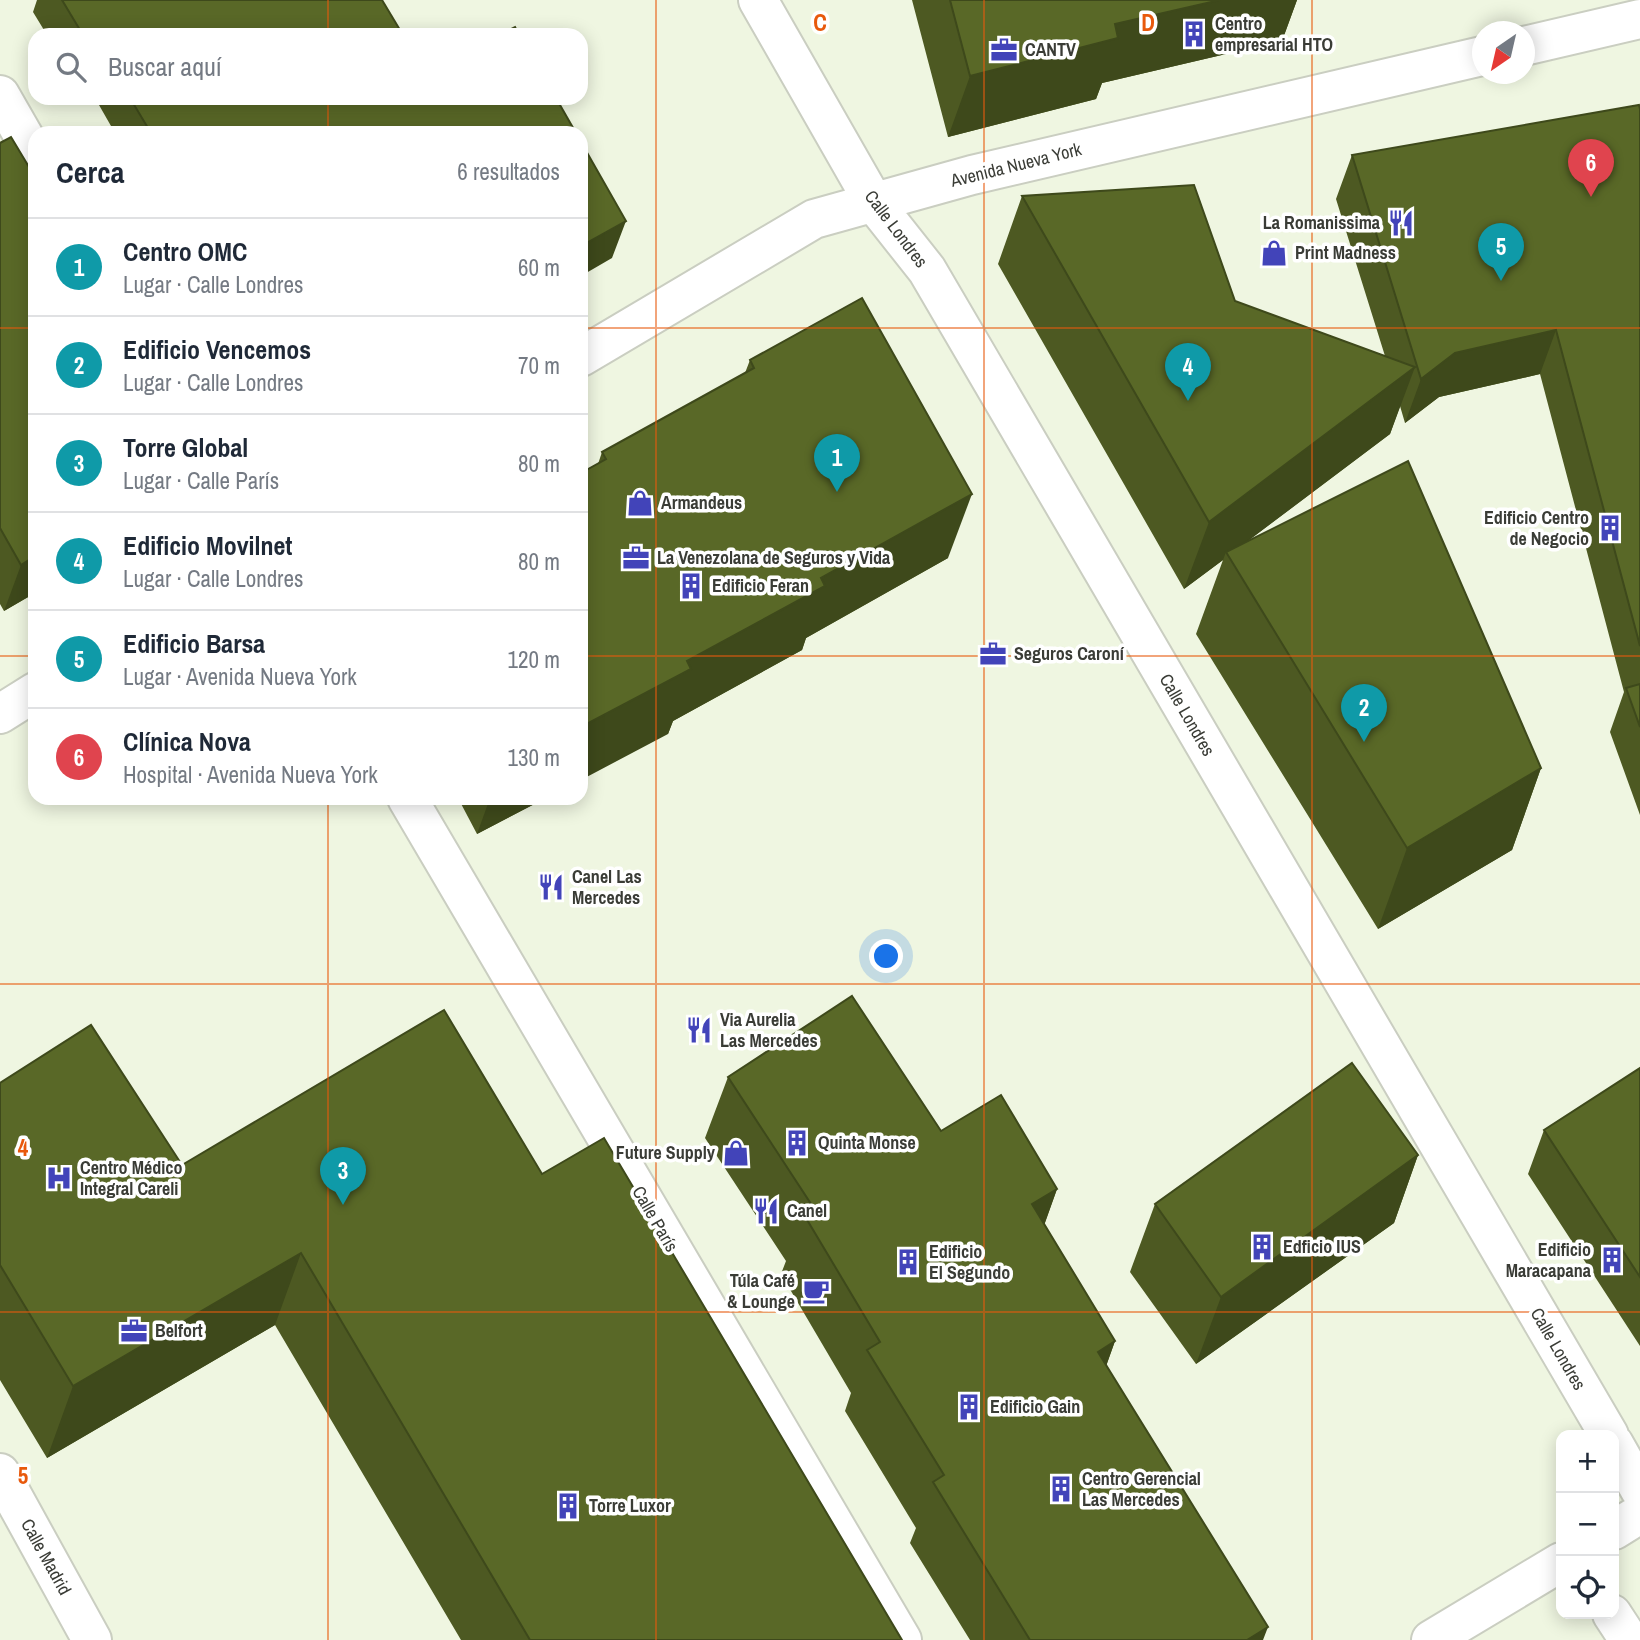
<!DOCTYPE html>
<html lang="es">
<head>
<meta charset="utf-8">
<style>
  :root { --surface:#fff; --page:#f2f2f3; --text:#1f2937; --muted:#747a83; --line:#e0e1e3; --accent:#0f766e }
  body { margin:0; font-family:"Archivo Narrow",sans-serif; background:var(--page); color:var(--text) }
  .controls { position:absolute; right:21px; bottom:21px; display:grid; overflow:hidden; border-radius:14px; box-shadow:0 4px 18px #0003 }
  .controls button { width:63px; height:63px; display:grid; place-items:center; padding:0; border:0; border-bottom:2px solid var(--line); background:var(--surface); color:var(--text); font:35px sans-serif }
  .compass { position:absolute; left:1472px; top:21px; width:63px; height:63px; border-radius:50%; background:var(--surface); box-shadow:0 4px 18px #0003; rotate:214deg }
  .you { position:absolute; left:887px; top:957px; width:24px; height:24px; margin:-18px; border:5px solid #fff; border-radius:50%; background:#1a73e8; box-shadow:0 0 0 10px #1a73e833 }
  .badge { display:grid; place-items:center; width:46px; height:46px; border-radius:50%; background:var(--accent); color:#fff; font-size:23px; font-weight:700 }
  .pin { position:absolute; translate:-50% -58px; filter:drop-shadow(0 2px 4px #0008) }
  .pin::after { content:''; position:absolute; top:37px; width:24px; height:21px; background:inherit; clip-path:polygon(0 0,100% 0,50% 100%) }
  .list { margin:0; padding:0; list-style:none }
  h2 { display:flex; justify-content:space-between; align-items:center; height:91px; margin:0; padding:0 28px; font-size:30px }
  h2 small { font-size:23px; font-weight:400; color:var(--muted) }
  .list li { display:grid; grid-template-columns:46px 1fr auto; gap:21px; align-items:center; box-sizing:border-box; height:98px; padding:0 28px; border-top:2px solid var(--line) }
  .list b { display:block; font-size:26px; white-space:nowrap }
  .list p { margin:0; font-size:23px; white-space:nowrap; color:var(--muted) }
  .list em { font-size:23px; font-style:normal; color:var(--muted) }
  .icon { flex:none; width:38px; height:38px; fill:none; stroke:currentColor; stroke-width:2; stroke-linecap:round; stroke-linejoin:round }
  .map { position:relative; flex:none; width:1640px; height:1640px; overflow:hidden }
  .search { position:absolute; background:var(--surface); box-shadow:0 4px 18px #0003; left:28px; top:28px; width:560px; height:77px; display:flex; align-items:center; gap:18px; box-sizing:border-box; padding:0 24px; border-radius:21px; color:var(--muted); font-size:26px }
  .panel { position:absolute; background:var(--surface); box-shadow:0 4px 18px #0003; left:28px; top:126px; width:560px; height:679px; border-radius:21px }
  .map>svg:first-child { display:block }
  .built { fill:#eff6e1; fill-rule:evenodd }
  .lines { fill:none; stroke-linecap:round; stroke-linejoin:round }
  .minor-casing { stroke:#cacec1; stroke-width:42 }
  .minor { stroke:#fff; stroke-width:38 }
  .wall { fill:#4d5922 }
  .shaded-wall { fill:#3e491b }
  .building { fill:#596827; stroke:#3e491b; stroke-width:2 }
  .grid { fill:none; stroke:#e8590c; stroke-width:2; stroke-opacity:0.55 }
  .labels { text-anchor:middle; stroke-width:7; stroke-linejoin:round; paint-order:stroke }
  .poi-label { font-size:18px; font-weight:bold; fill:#3a3c36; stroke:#fff; text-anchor:start }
  .street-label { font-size:18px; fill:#3a3c36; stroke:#fff }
  .grid-label { font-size:23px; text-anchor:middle; font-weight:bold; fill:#e8590c; stroke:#fff; stroke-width:7; stroke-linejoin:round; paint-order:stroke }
</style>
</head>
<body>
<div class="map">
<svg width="1640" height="1640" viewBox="0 0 1640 1640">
  <rect width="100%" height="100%" fill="#f9fdf0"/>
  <path class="built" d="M0,0H1640V1640H0ZM1482,32H1524V74H1482ZM35,35H581V98H35ZM35,133H581V798H35ZM1561,1435H1614V1614H1561Z"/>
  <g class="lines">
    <g class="minor-casing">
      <path id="minor" d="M758,0L874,203L927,270L1609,1435
        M1524,46L1640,19
        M0,95L35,156
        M581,357L814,219L972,175L1482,56
        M0,714L35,692
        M407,798L902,1640
        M1614,1444L1640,1490
        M0,1473L92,1640
        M1614,1530L1640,1514
        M1612,1614L1629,1640
        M1431,1640L1561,1562"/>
    </g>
    <use href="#minor" class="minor"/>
  </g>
  <path class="wall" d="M37,0H382L403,35H47L33,12Z
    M912,0H1297L1282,41L1102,83L1096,99L948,137Z
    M95,98H556L576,133H115Z
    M1640,109V815L1610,732L1624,692L1540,374L1439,397L1405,423L1400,406L1390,434L1249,540L1541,768L1512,850L1378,929L1196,634L1223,560L1184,589L998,264L1022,196L1235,301L1385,356L1336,199L1352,155Z
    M0,143L35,593L4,611L0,604Z
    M750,360L948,558L806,638L802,650L673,721L668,734L598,464L602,452L745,373Z
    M458,798H546L477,834Z
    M1640,1068V1346L1528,1174L1544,1130Z
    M728,1077L941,1131L1057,1189L1044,1225L1115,1341L1106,1366L1263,1640H970L910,1543L916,1528L845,1411L851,1393L781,1274L786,1261L705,1138Z
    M0,1083L182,1165L542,1174L902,1640H461L275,1325L47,1458L0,1380Z
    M1418,1155L1394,1223L1196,1364L1130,1272L1155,1204Z"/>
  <path class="shaded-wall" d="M1220,0H1297L1282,41L1102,83L1096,99L948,137L970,76L1115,24Z
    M626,221L612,258L581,276V246Z
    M1556,330L1540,374L1439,397L1405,423L1421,379L1455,353Z
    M1415,367L1390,434L1228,556L1226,552L1223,560L1184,589L1209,522Z
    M972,494L948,558L806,638L802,650L673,721L668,734L581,780V727L821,578Z
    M35,556V593L4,611L21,565Z
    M1541,768L1512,850L1378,929L1407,848Z
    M490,798H546L477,834Z
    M1418,1155L1394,1223L1196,1364L1221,1297Z
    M1057,1189L1035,1251L1032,1204Z
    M301,1253L275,1325L47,1458L73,1386Z
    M1115,1341L1093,1403L1098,1352Z
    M1268,1627L1263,1640H1247Z"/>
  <path class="building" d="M62,0H382L403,35H83Z
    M950,0H1220L1115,24L1118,38L970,76Z
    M515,27L519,35H500Z
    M130,98H556L576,133H151Z
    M1639,105L1640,109V646L1556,330L1455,353L1421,379L1352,155Z
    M11,137L35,177V556L21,565L0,528V143Z
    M581,142L626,221L581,246Z
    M1194,185L1235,301L1415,367L1209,522L1022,196Z
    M862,298L972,494L821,578L825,586L687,661L691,669L581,727V473L606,459L602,452L754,368L750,360Z
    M1408,461L1541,768L1407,848L1226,552Z
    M1640,684V727L1626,688Z
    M852,996L941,1131L1001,1095L1057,1189L1032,1204L1115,1341L1098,1352L1268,1627L1247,1640H1030L933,1482L944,1475L867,1350L880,1342L803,1213L813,1207L728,1077Z
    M444,1010L542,1174L604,1138L902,1640H530L301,1253L73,1386L0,1265V1083L91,1025L182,1165Z
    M1352,1063L1418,1155L1221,1297L1155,1204Z
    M1640,1068V1277L1544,1130Z"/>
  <path class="grid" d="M328,0V35M656,0V1640M984,0V1640M1312,0V1640M328,98V133M0,328H35M581,328H1640M0,656H35M581,656H1640M328,798V1640M0,984H1640M0,1312H1640"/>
  <defs>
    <g id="building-bare" transform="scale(2.1)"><path d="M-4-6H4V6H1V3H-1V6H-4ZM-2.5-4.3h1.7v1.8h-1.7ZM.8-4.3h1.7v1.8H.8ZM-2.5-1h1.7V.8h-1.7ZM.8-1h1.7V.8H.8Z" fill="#4244b9" stroke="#fff" stroke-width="2.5" paint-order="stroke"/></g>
    <g id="office-bare" transform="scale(2.1)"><path d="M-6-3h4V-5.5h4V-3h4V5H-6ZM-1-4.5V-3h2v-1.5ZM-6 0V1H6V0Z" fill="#4244b9" stroke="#fff" stroke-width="2.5" paint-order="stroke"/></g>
    <g id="restaurant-bare" transform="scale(2.1)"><path d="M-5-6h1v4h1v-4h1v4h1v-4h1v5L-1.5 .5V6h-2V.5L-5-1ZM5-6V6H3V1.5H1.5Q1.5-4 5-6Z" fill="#4244b9" stroke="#fff" stroke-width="2.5" paint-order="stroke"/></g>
    <g id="shop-bare" transform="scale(2.1)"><path d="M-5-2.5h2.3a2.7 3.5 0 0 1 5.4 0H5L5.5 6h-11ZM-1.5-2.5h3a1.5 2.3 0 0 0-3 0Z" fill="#4244b9" stroke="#fff" stroke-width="2.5" paint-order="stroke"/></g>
    <g id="hospital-bare" transform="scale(2.1)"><path d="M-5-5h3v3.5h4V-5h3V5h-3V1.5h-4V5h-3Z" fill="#4244b9" stroke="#fff" stroke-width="2.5" paint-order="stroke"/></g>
    <g id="cafe-bare" transform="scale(2.1)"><path d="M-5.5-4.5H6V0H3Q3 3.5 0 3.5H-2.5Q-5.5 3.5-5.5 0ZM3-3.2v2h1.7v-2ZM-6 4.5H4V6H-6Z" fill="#4244b9" stroke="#fff" stroke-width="2.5" paint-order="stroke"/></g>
  </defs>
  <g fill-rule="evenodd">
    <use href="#building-bare" x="1194" y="34"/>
    <use href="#office-bare" x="1004" y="50"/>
    <use href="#restaurant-bare" x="1401" y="223"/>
    <use href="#shop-bare" x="1274" y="253"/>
    <use href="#shop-bare" x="640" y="503"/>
    <use href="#building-bare" x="1610" y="528"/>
    <use href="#office-bare" x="636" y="558"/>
    <use href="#building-bare" x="691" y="586"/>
    <use href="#office-bare" x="993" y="654"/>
    <use href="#restaurant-bare" x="551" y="887"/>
    <use href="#restaurant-bare" x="699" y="1030"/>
    <use href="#building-bare" x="797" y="1143"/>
    <use href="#shop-bare" x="736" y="1153"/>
    <use href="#hospital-bare" x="59" y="1178"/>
    <use href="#restaurant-bare" x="766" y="1211"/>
    <use href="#building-bare" x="1262" y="1247"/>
    <use href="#building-bare" x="1612" y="1260"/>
    <use href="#building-bare" x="908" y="1262"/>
    <use href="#cafe-bare" x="816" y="1291"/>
    <use href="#office-bare" x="134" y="1331"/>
    <use href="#building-bare" x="969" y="1407"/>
    <use href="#building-bare" x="1061" y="1489"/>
    <use href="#building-bare" x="568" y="1506"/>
  </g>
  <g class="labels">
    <g class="poi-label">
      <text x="1215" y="30">Centro<tspan x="1215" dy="21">empresarial HTO</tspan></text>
      <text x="1025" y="56">CANTV</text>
      <text x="1380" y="229" text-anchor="end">La Romanissima</text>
      <text x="1295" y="259">Print Madness</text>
      <text x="661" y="509">Armandeus</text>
      <text x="1589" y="524" text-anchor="end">Edificio Centro<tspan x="1589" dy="21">de Negocio</tspan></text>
      <text x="657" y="564">La Venezolana de Seguros y Vida</text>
      <text x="712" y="592">Edificio Feran</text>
      <text x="1014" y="660">Seguros Caroní</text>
      <text x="572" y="883">Canel Las<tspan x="572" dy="21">Mercedes</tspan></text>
      <text x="720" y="1026">Via Aurelia<tspan x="720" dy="21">Las Mercedes</tspan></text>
      <text x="818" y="1149">Quinta Monse</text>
      <text x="715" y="1159" text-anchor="end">Future Supply</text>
      <text x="80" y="1174">Centro Médico<tspan x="80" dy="21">Integral Careli</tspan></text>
      <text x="787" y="1217">Canel</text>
      <text x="1283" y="1253">Edficio IUS</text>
      <text x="1591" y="1256" text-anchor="end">Edificio<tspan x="1591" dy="21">Maracapana</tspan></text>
      <text x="929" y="1258">Edificio<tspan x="929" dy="21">El Segundo</tspan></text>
      <text x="795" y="1287" text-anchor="end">Túla Café<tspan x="795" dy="21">&amp; Lounge</tspan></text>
      <text x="155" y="1337">Belfort</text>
      <text x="990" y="1413">Edificio Gain</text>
      <text x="1082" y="1485">Centro Gerencial<tspan x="1082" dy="21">Las Mercedes</tspan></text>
      <text x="589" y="1512">Torre Luxor</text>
    </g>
    <g class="street-label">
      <text transform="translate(1016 165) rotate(-14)" y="6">Avenida Nueva York</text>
      <text transform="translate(896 229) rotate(53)" y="6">Calle Londres</text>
      <text transform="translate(1187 715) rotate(60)" y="6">Calle Londres</text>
      <text transform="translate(655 1219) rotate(60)" y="6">Calle París</text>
      <text transform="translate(1558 1349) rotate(60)" y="6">Calle Londres</text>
      <text transform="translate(46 1557) rotate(61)" y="6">Calle Madrid</text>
    </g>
  </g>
  <g class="grid-label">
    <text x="820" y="31">C</text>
    <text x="1148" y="31">D</text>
    <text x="23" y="1156">4</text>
    <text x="23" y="1484">5</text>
  </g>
</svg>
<div class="controls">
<button>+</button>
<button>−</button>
<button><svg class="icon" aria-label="locate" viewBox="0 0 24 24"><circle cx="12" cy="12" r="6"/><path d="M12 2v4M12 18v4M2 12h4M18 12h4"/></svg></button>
</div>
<svg class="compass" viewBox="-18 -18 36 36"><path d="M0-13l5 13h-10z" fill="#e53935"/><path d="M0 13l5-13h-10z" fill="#747a83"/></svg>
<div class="you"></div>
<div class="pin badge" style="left:837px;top:492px;background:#0f9aa8">1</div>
<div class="pin badge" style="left:1364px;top:742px;background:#0f9aa8">2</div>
<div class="pin badge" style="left:343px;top:1205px;background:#0f9aa8">3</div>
<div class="pin badge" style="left:1188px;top:401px;background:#0f9aa8">4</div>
<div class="pin badge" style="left:1501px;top:281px;background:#0f9aa8">5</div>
<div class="pin badge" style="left:1591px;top:197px;background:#e0444e">6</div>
<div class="search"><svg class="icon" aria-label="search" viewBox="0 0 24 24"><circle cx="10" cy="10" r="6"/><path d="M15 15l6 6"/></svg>Buscar aquí</div>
<section class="panel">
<h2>Cerca<small>6 resultados</small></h2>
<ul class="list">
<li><span class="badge" style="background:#0f9aa8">1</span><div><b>Centro OMC</b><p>Lugar · Calle Londres</p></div><em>60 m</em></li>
<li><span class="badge" style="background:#0f9aa8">2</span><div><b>Edificio Vencemos</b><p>Lugar · Calle Londres</p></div><em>70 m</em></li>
<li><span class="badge" style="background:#0f9aa8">3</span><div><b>Torre Global</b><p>Lugar · Calle París</p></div><em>80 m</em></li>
<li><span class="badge" style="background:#0f9aa8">4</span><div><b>Edificio Movilnet</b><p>Lugar · Calle Londres</p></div><em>80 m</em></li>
<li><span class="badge" style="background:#0f9aa8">5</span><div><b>Edificio Barsa</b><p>Lugar · Avenida Nueva York</p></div><em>120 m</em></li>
<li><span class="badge" style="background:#e0444e">6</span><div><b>Clínica Nova</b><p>Hospital · Avenida Nueva York</p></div><em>130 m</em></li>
</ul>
</section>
</div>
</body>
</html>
